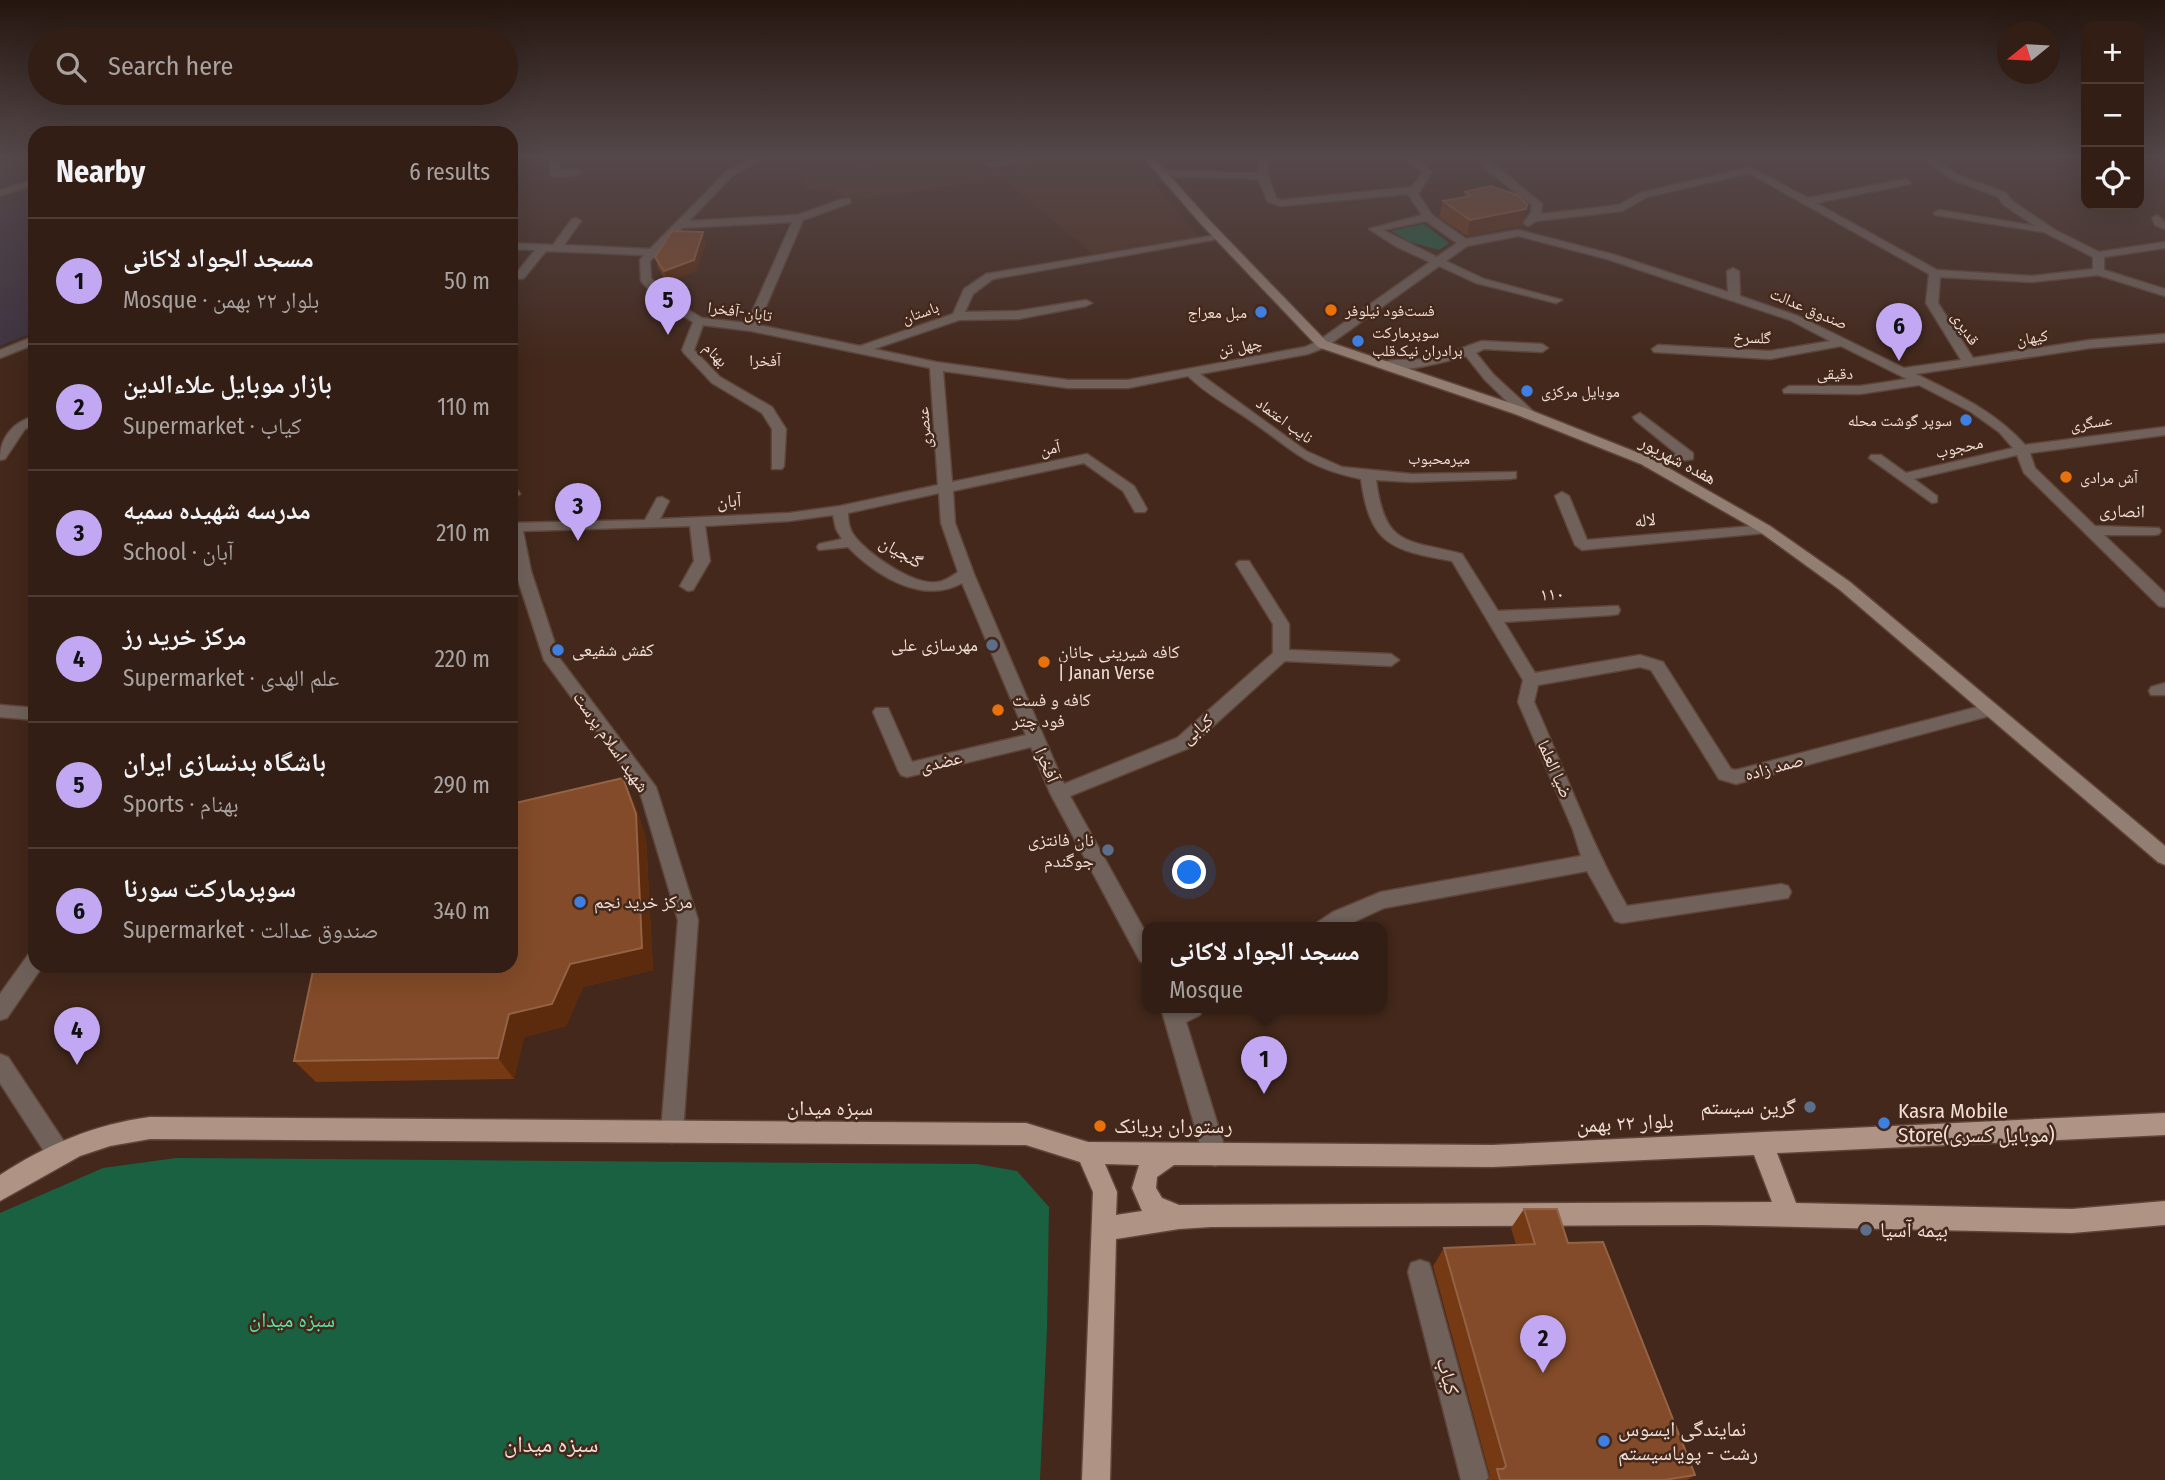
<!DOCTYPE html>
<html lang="en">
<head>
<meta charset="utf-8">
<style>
  :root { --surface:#321e14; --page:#3a271d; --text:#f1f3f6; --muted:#a8a2a0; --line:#4d3c34; --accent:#c2a8f2 }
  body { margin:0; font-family:"Fira Sans Condensed","Noto Naskh Arabic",sans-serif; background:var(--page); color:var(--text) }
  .controls { position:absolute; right:21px; top:21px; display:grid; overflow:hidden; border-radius:14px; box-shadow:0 7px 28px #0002 }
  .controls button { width:63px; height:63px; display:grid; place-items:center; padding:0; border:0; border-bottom:2px solid var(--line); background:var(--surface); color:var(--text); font:35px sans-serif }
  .compass { position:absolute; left:1997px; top:21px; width:63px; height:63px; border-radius:50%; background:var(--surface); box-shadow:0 7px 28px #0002; rotate:252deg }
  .you { position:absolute; left:1190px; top:873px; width:24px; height:24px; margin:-18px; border:5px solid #fff; border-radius:50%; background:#1a73e8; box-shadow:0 0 0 10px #1a73e833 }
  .badge { display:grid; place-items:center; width:46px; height:46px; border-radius:50%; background:var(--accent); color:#111; font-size:23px; font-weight:700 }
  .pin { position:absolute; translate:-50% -58px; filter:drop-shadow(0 2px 4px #0008) }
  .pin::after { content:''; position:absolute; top:37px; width:24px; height:21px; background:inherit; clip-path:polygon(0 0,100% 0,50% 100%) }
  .popup { position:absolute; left:1142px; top:922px; width:245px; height:91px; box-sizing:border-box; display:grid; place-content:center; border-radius:14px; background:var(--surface); filter:drop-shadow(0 2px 5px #0005); font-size:23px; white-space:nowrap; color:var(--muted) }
  .popup b { font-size:26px; color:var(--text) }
  .popup::after { content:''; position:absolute; left:50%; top:100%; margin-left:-14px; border:14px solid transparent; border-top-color:var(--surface) }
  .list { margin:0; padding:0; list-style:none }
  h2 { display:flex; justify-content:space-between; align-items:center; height:91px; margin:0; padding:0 28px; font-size:30px }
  h2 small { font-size:23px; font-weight:400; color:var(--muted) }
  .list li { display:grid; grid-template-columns:46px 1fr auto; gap:21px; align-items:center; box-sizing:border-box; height:126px; padding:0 28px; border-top:2px solid var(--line) }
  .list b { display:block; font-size:26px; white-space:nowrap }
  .list p { margin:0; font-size:23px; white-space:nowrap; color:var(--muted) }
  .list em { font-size:23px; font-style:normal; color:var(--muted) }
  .icon { flex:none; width:38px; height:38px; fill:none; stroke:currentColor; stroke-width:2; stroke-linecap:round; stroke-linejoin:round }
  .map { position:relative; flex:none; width:2165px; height:1480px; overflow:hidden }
  .search { position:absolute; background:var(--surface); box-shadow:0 7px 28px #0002; left:28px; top:28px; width:490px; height:77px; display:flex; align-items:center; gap:18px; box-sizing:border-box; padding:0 24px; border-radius:38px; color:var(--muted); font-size:26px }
  .panel { position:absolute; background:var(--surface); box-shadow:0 7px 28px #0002; left:28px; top:126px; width:490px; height:847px; border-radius:21px }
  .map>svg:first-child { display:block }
  .commercial { fill:#3e3341 }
  .built { fill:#4f2e1d }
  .green { fill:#1a6142 }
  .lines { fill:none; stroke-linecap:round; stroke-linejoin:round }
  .pedestrian-casing { stroke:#5f4539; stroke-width:3 }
  .minor-casing { stroke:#5f4539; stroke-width:3 }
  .secondary-casing { stroke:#5f4539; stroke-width:3 }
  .primary-casing { stroke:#5f4539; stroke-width:3 }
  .pedestrian { fill:#70625b; fill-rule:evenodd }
  .minor { fill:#70625b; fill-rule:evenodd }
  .secondary { fill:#937e73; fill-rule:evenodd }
  .primary { fill:#af9385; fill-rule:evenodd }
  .wall { fill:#753914 }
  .shaded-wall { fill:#5c2b0e }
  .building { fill:#834b29; stroke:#946244; stroke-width:2 }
  .food-dot { fill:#e8710a; stroke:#43281b; stroke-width:2.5 }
  .shop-dot { fill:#3f7fe0; stroke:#43281b; stroke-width:2.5 }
  .service-dot { fill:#5c6f8a; stroke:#43281b; stroke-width:2.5 }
  .labels { text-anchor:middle; stroke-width:5; stroke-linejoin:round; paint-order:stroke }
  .far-street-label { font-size:16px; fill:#f1dfd6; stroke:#43281b }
  .far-poi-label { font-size:16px; fill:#f1dfd6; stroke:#43281b; text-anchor:start }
  .far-neighbourhood-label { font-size:16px; fill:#f1dfd6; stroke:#43281b }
  .street-label { font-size:18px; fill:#f1dfd6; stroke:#43281b }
  .poi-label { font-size:18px; fill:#f1dfd6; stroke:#43281b; text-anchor:start }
  .near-poi-label { font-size:21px; fill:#f1dfd6; stroke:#43281b; text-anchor:start }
  .near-street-label { font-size:21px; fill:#f1dfd6; stroke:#43281b }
  .near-park-label { font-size:21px; fill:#56e8a6; stroke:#43281b }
  .near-neighbourhood-label { font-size:23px; fill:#f1dfd6; stroke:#43281b }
</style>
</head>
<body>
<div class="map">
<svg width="2165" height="1480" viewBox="0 0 2165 1480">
  <rect width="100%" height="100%" fill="#43281b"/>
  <path class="commercial" d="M0,157H35V332L0,346Z"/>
  <path class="built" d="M863,157H980L989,166L1056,157H1132L1199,237L1093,254L1002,178L856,200L841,195L836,188L804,190L801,176L808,169L832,171L870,165Z"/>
  <path class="green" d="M1424,224L1449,243L1439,250L1410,242L1391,231Z
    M176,1158L977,1164L1017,1171L1049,1207L1047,1329L1040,1480H0V1213L103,1168Z"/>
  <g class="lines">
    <g class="pedestrian-casing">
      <path id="pedestrian" d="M35,179V185L0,196V190Z
        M35,336V344L0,358V350Z
        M0,1054L8,1057L67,1146L71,1154L67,1162L59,1165L51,1162L0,1083Z"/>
    </g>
    <g class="minor-casing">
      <path id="minor" d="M549,157H559V171L577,169L582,172L577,175L551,176Z
        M756,157H768L732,176L689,221L798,215L842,199H850V203L803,220L758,325L860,346L953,314L964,289L986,274L1222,234V238L1218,239L993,279L973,294L965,312L1018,311L1086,300L1092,303L1086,306L1018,319L959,320L874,349L936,362L1068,380H1128L1305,347L1318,341L1430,262L1397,247L1369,229L1422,215L1408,194L1280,206L1268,202L1258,179L1162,176L1157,173L1162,170L1259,173L1257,157H1267L1269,178L1276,198L1281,200L1412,187L1422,173L1403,157H1414L1432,172L1418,194L1432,215L1466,239L1518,230L1615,255L1728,292L1727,271L1733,268L1739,271L1740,296L1798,316L1904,368L1961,360L1926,303L1929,274L1749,173L1647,197L1622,211L1536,221L1528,226L1523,223L1531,213L1532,205L1489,172L1475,157H1485L1542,204L1541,214L1619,205L1640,193L1750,167L1808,198L1906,179L1911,182L1910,184L1816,203L1937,270L2031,276L2093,269V257L2044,232L1935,215L1934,213L1939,210L2035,226L2004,205L1998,197L1952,179L1920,157H1931L1958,175L2006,193L2012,201L2055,230L2099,252L2165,242V248L2104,257V270L2165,289V296L2098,275L2031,282L1940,277L1938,303L1973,358L2090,340L2165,334V342L2090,348L1916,374C1956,394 1995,411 2025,445L2165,427V435L2030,453L2035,468L2095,526L2159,528L2161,531L2159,534L2154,535H2104L2165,593V607L2159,606L2024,473L2017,455L1914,479L1937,496V502L1932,503L1869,458L1871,455H1881L1906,473L2013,448L1999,432L1971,412L1919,385L1860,394L1784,393L1783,390L1789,386H1860L1907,379L1841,346L1770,359L1654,352L1652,349L1658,345L1770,351L1830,341L1790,320L1607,259L1518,236L1467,246L1446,261L1484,279L1562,300L1556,303L1476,283L1439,266L1326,347L1308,354L1200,374L1306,451L1342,467L1412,474L1516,472V478L1511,479L1412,482L1376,480C1385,548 1406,539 1462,554L1498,611L1618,606L1620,610L1618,614L1612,615L1504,622L1535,673L1640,655L1663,662L1731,769L1736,770L1989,704L1998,710L1989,716L1736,784L1719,779L1651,670L1640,667L1538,685L1534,702C1565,770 1590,842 1627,906L1781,884L1788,886L1791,892L1788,898L1622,923L1615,921L1587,871L1384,908L1341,928H1315L1318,922L1333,912L1381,892L1581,856L1573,830L1518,702L1523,680L1452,561C1391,550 1370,545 1361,479C1304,467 1296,452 1251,421C1230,406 1207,395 1188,376L1128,388H1068L943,371L952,482L1087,454L1134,486L1147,509L1145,512H1135L1123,491L1084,463L953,491L955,523L974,574L1064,784L1177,738L1273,653V624L1236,564L1239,561H1249L1289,624V650L1391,654L1399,660L1391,666L1285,661L1189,748L1070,796L1147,935V964L1140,961L1050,793L1031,747L907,777L901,775L898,770L873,712L876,708H888L912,762L1026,735L962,583C923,605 876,576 848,547L819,550L817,547L819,544L842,539L836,529L833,515L789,521L705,526L710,561L693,590L688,591L680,586L694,561L690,526L523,531L531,571L560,659L656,787L698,920L683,1132L680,1140L672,1143L664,1140L661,1132L678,920L639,789L544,660L515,571L511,546V523L645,520L657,498L662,497L669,501L660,519L789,513L840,506L938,485L930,368L751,331L703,325L694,350L720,377L772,407L786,429L784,466L782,469H772V429L762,413L712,383L684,353L682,350L693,322L660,302L641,281L640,260L644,255L546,251L524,278L520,279L514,276L535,250L511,249V243L553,245L572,219L576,218L581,221L564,245L650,249L726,172ZM1426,221L1457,243L1437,257L1383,230ZM792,222L747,323L702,318L668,298L651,278L650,261L682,228ZM939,493L941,523L958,572C952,576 945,581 938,582C914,587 865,552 853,534C849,528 848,520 848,513Z
        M1022,157H1046L992,167L987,164Z
        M2156,157H2165V162Z
        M2157,215L2165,222V229L2155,225L2152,218Z
        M1482,341L1542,344L1548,348L1542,352L1484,349L1476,353L1493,374L1534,412V418H1524L1485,380L1466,356C1447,361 1394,377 1378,365C1388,357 1409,361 1422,359C1443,358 1462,347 1482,341Z
        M1640,413L1693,453V459L1645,467V461L1677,454L1635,420L1633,417Z
        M35,416V425L25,429L5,459L0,460C0,437 13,422 35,416Z
        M511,490L518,491L520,494L511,499Z
        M1562,492L1569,496L1587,540L1765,525L1772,529L1765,533L1582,550L1575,545L1555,496Z
        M2165,683V695H2151L2149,691L2151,687Z
        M0,705L35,708V720L0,717Z
        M35,952V966L42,967L7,1018L0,1020V994L28,955Z
        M1161,1008H1203L1200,1015L1186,1022L1227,1155L1223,1163L1215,1166L1207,1163L1203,1155Z
        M1420,1260L1429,1263L1432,1272L1489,1480H1461L1408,1272L1411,1263Z"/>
    </g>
    <g class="secondary-casing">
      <path id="secondary" d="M1143,157H1153L1209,220L1326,341L1525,408L1651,458L1770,526L1850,582L2165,846V865L2158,862L1840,590L1760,532L1641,464L1515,414L1318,347L1201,224Z"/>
    </g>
    <g class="primary-casing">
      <path id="primary" d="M2165,1113V1135L1777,1153L1796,1203L2072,1209L2165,1201V1225L2072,1233L1706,1225L1211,1227L1179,1229L1116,1239L1110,1480H1082L1093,1192L1080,1162L1026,1145L150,1139L110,1146L80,1156L0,1201V1175C46,1145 95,1124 150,1117L1026,1123L1088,1142L1492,1145ZM1754,1155L1772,1202L1179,1205L1162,1198L1156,1188L1157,1177L1174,1165L1492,1167ZM1105,1164L1139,1165L1132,1188L1142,1211L1116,1215L1117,1192Z"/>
    </g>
    <use href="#pedestrian" class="pedestrian"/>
    <use href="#minor" class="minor"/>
    <use href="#secondary" class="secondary"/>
    <use href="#primary" class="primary"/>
  </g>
  <path class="wall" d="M1465,192L1526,209L1522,225L1467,236L1439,217L1443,201L1464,197Z
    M706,243L696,271L667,282L658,268L655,257Z
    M634,802L646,838L653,970L583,987L566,1026L524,1037L514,1079L316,1082L294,1061Z
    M1524,1209L1568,1243L1695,1475L1687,1480H1486L1490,1476L1433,1266L1444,1248L1516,1245L1511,1228Z"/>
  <path class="shaded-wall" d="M1526,209L1522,225L1467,236L1470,220Z
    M703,232L706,243L696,271L667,282L664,271Z
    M623,778L634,802L646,838L653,970L583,987L566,1026L524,1037L514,1079L498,1058L509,1014Z"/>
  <path class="building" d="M1491,186L1517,195L1527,204L1526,209L1470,220L1443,201L1471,196L1465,192Z
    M672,231L703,232L694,260L664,271L655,257Z
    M623,778L636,814L642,948L570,964L552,1004L509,1014L498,1058L294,1061L314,966H511V804Z
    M1524,1209H1557L1568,1243L1603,1242L1695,1475L1664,1480H1500L1497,1469H1503L1506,1466L1444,1248L1535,1244Z"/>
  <linearGradient id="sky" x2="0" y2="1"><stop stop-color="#25160f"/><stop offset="0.43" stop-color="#55484a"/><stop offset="1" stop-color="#55484a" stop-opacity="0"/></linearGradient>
  <rect width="2165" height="364" fill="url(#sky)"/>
  <g class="food-dot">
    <circle cx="1331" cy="310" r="7"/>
    <circle cx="2066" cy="477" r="7"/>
    <circle cx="1044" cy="662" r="7"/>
    <circle cx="998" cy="710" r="7"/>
    <circle cx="1100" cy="1126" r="7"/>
  </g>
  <g class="shop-dot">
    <circle cx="1261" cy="312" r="7"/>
    <circle cx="1358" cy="341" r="7"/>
    <circle cx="1527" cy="391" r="7"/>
    <circle cx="1966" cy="420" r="7"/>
    <circle cx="558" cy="650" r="7"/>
    <circle cx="580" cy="902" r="7"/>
    <circle cx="1884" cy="1123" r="7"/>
    <circle cx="1604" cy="1441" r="7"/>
  </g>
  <g class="service-dot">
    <circle cx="992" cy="645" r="7"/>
    <circle cx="1108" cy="850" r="7"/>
    <circle cx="1810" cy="1107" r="7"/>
    <circle cx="1866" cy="1230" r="7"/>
  </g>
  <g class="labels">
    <g class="far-street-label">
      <text transform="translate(1809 308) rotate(23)" y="6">صندوق عدالت</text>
      <text transform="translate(740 311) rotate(8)" y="6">تابان-آفخرا</text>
      <text transform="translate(920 312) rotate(-19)" y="6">باستان</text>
      <text transform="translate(1966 328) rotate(57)" y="6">قدیری</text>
      <text transform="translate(1752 337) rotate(1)" y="6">گلسرخ</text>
      <text transform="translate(2032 337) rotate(-9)" y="6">کیهان</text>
      <text transform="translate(1240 346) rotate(-10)" y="6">چهل تن</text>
      <text transform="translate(716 354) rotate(46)" y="6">بهنام</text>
      <text x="1835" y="379">دقیقی</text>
      <text transform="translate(1285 420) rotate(36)" y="6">نایب اعتماد</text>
      <text transform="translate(2091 422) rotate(-8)" y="6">عسگری</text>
      <text transform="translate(924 428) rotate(-95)" y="6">عنصری</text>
      <text transform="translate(1959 447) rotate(-13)" y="6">محجوب</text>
      <text transform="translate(1050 448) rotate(-12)" y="6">آمن</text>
      <text x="1439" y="464">میرمحبوب</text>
    </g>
    <g class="far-poi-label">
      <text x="1345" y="316">فست‌فود نیلوفر</text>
      <text x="1247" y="318" text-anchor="end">مبل معراج</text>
      <text x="1372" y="338">سوپرمارکت<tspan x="1372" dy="18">برادران نیک‌قلب</tspan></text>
      <text x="1541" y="397">موبایل مرکزی</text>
      <text x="1952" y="426" text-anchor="end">سوپر گوشت محله</text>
      <text x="2080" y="483">آش مرادی</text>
    </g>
    <g class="far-neighbourhood-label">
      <text x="765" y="366">آفخرا</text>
    </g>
    <g class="street-label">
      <text transform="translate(1678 460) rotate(28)" y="6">هفده شهریور</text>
      <text transform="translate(729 501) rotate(-3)" y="6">آبان</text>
      <text transform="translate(2122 511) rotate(1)" y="6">انصاری</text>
      <text transform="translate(1645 520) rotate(-5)" y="6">لاله</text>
      <text transform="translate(901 552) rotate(30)" y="6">گنجیان</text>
      <text transform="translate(1552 594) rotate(-3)" y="6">۱۱۰</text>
      <text transform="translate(1197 729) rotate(-40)" y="6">کیابی</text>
      <text transform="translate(611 742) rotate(55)" y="6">شهید اسلام پرست</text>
      <text transform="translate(941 762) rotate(-13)" y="6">عضدی</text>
      <text transform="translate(1047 765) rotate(67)" y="6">آفخرا</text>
      <text transform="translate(1774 767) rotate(-15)" y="6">صمد زاده</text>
      <text transform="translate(1555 769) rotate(66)" y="6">ضیا العلما</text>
    </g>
    <g class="poi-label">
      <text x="978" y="651" text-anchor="end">مهرسازی علی</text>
      <text x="572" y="656">کفش شفیعی</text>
      <text x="1058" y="658">کافه شیرینی جانان<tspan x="1058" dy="21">| Janan Verse</tspan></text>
      <text x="1012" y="706">کافه و فست<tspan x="1012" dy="21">فود چتر</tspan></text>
      <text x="1094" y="846" text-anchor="end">نان فانتزی<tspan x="1094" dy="21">جوگندم</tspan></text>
      <text x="594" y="908">مرکز خرید نجم</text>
    </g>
    <g class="near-poi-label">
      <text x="1796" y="1114" text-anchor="end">گرین سیستم</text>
      <text x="1898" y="1118">Kasra Mobile<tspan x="1898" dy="24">Store(موبایل کسری)</tspan></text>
      <text x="1114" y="1133">رستوران بریانک</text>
      <text x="1880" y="1237">بیمه آسیا</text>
      <text x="1618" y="1436">نمایندگی ایسوس<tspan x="1618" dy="24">رشت - پویاسیستم</tspan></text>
    </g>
    <g class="near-street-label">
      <text x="830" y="1115">سبزه میدان</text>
      <text transform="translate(1625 1123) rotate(-3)" y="7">بلوار ۲۲ بهمن</text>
      <text transform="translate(1448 1376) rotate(75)" y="7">کیاب</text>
    </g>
    <g class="near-park-label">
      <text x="292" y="1327">سبزه میدان</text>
    </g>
    <g class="near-neighbourhood-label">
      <text x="551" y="1452">سبزه میدان</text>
    </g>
  </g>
</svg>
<div class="controls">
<button>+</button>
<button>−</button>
<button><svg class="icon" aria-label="locate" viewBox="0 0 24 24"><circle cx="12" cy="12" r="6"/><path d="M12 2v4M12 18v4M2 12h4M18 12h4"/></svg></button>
</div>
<svg class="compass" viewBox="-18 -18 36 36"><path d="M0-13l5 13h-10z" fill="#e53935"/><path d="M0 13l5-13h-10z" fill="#a8a2a0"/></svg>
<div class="you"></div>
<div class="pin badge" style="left:1264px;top:1094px">1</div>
<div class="popup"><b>مسجد الجواد لاکانی</b>Mosque</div>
<div class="pin badge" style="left:1543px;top:1373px">2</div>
<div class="pin badge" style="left:578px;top:541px">3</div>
<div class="pin badge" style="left:77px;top:1065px">4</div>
<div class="pin badge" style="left:668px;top:335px">5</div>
<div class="pin badge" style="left:1899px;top:361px">6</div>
<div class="search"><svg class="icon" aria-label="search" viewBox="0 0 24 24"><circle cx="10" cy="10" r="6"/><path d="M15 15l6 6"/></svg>Search here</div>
<section class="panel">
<h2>Nearby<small>6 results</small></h2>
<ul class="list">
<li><span class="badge">1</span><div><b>مسجد الجواد لاکانی</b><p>Mosque · بلوار ۲۲ بهمن</p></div><em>50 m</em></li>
<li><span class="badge">2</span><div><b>بازار موبایل علاءالدین</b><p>Supermarket · کیاب</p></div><em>110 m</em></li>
<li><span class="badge">3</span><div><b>مدرسه شهیده سمیه</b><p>School · آبان</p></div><em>210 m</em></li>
<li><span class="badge">4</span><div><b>مرکز خرید رز</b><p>Supermarket · علم الهدی</p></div><em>220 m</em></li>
<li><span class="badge">5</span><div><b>باشگاه بدنسازی ایران</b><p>Sports · بهنام</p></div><em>290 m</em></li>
<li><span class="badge">6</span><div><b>سوپرمارکت سورنا</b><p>Supermarket · صندوق عدالت</p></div><em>340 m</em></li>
</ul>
</section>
</div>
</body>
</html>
